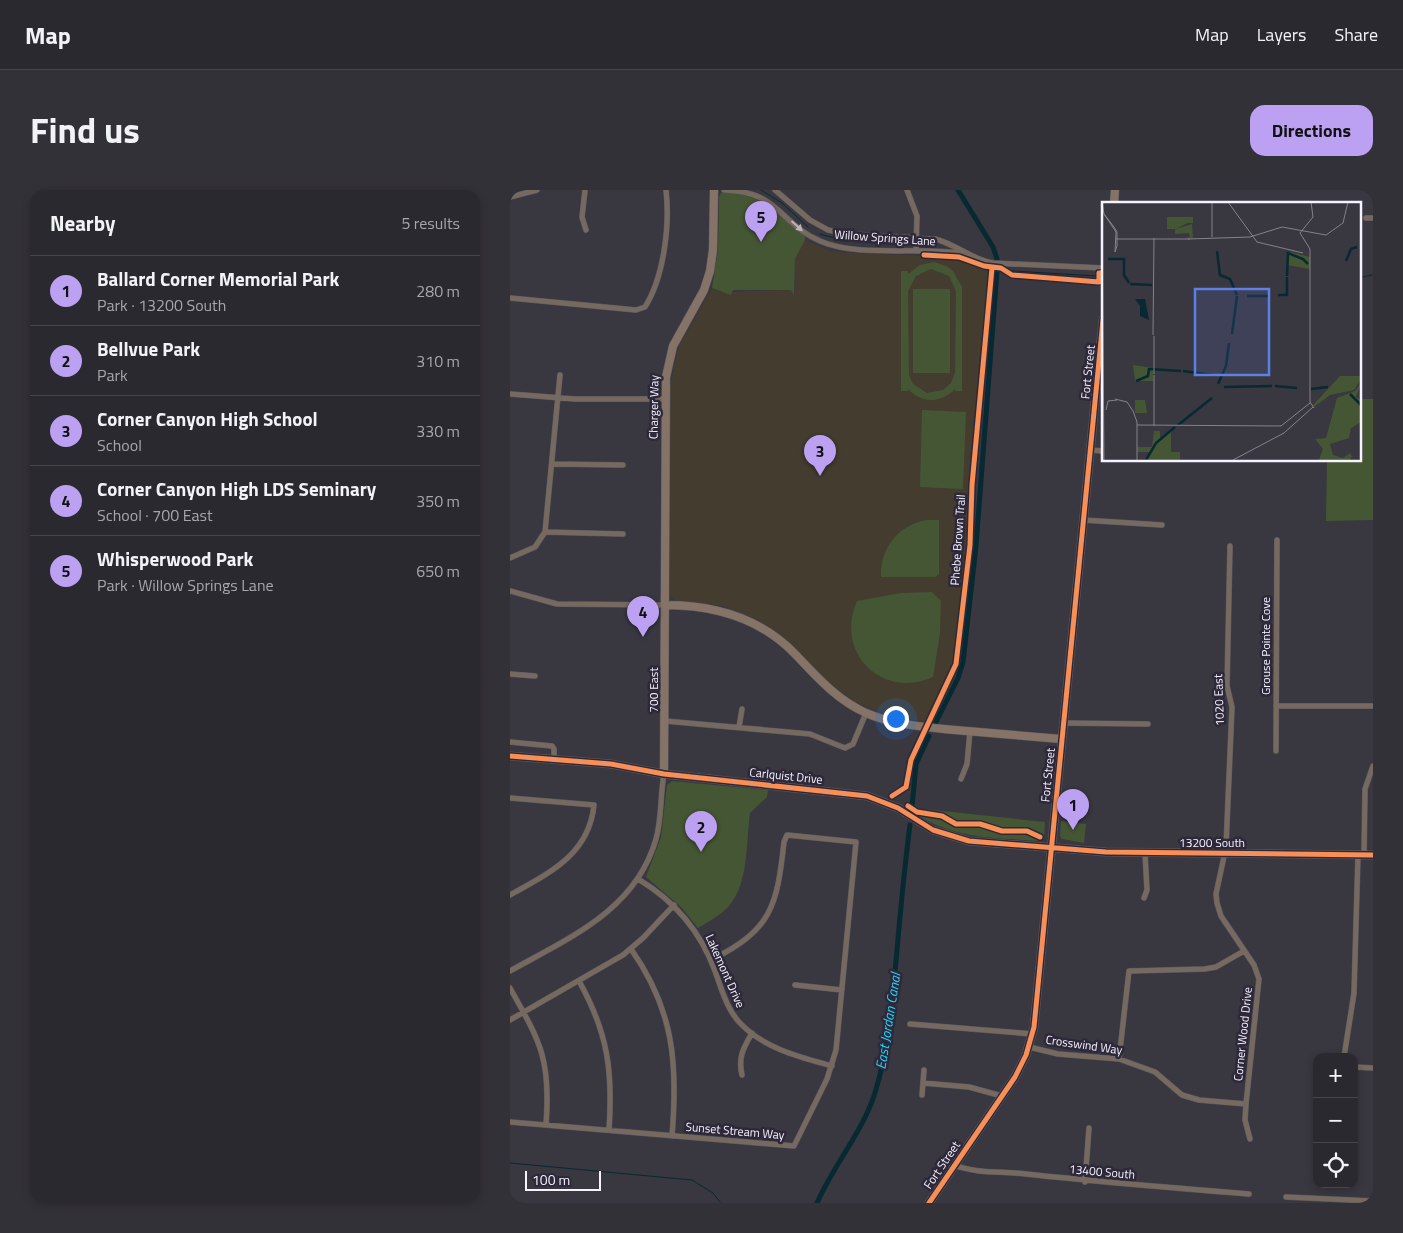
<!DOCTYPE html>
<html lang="en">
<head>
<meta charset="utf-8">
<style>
  :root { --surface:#2b2930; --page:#333138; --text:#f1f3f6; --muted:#a6a6ab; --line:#47454c; --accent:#bca0f2 }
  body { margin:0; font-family:"Titillium Web",sans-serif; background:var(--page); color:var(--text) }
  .controls { position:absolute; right:15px; bottom:15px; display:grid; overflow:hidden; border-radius:10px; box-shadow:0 2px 8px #0003 }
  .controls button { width:45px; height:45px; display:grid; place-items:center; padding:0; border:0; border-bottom:1px solid var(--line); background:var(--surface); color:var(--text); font:25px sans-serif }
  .scale { position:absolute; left:15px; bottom:12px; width:76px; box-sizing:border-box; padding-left:5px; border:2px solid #f6f2fe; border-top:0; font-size:14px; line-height:18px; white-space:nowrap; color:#f6f2fe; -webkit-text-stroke:4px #2e293a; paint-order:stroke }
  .you { position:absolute; left:385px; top:528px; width:18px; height:18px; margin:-12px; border:4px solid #fff; border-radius:50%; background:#1a73e8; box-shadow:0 0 0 8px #1a73e833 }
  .badge { display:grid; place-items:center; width:32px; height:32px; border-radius:50%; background:var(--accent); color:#111; font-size:16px; font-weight:700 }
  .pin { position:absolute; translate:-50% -41px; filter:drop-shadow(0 1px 2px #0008) }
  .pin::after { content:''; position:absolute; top:26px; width:18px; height:15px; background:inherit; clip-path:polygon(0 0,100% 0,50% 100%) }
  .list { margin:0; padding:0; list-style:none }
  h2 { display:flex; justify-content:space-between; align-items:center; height:65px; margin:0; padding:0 20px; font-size:21px }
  h2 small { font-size:16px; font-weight:400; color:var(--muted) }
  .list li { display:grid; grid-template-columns:32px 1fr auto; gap:15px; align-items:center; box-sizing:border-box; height:70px; padding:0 20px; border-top:1px solid var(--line) }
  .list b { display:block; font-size:19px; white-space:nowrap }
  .list p { margin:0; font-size:16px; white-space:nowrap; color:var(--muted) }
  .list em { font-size:16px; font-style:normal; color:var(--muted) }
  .icon { flex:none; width:28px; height:28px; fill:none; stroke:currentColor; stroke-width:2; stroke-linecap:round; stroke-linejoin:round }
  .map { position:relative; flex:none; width:863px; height:1013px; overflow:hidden; border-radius:15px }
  header { display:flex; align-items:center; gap:30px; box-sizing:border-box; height:70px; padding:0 25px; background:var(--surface); border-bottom:1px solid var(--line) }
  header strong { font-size:24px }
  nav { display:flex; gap:28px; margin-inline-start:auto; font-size:18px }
  .intro { display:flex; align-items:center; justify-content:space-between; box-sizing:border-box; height:120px; padding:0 30px }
  h1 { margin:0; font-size:35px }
  .button { padding:12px 22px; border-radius:15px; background:var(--accent); color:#111; font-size:18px; font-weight:700 }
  main { display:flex; gap:30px; padding:0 30px }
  aside { flex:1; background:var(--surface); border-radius:15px; box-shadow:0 2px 8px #0003 }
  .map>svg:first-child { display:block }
  .education { fill:#443c2f }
  .green { fill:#455634; fill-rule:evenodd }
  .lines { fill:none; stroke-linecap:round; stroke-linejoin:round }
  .stream { stroke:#072932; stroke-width:1 }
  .canal { stroke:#072932; stroke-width:5 }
  .street-casing { stroke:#58565e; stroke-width:6 }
  .secondary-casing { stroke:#58565e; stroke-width:9 }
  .street { stroke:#76695f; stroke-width:5 }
  .secondary { stroke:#847366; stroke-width:8 }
  .cycleway-casing { stroke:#2e293a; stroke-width:8 }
  .cycleway { stroke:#f78f57; stroke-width:5 }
  .oneway { fill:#bcb4b6 }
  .labels { text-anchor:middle; stroke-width:5; stroke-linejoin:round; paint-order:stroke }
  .street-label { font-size:12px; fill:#f6f2fe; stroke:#2e293a }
  .water-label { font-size:14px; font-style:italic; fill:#21d5fc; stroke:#2e293a }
  .inset-river { fill:none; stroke:#072932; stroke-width:2.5 }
  .inset-road { fill:none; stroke:#85828c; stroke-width:1 }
  .view { fill:#5e7fe3; fill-opacity:0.15; stroke:#5e7fe3; stroke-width:2.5 }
  .inset-edge { fill:none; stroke:#f6f2fe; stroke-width:2.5 }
</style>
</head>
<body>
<header>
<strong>Map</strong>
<nav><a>Map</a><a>Layers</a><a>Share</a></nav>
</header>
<div class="intro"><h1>Find us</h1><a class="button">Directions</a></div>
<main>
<aside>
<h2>Nearby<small>5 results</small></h2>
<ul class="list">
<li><span class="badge">1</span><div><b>Ballard Corner Memorial Park</b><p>Park · 13200 South</p></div><em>280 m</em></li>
<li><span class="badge">2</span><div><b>Bellvue Park</b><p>Park</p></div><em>310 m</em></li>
<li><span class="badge">3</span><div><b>Corner Canyon High School</b><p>School</p></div><em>330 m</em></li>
<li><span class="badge">4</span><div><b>Corner Canyon High LDS Seminary</b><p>School · 700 East</p></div><em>350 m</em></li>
<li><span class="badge">5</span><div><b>Whisperwood Park</b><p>Park · Willow Springs Lane</p></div><em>650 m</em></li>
</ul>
</aside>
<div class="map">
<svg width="863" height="1013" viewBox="0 0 863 1013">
  <rect width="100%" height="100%" fill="#393740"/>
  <path class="education" d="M295,50L322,62L441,67L480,79L470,175L455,375L444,465L441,483L416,532L383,527L345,512L319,493L274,448L248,430L213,416L164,410L160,404V198L168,158L202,98L210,102L281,100L285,104V69Z"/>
  <path class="green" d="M217,2C249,4 272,24 295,46V50L285,69L284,105L281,100H223L221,105L202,98L208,60L209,7L211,3Z
    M424,72L436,76L443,81L452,97V201H446L445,199C432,213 412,214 398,199V201H391V81H398V84L410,75ZM421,79L439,86L446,101L445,183L441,193L433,200L417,203L403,194L399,185L398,101L406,86Z
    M403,99H440V183H403Z
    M849,209H863V330L816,331L817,270H849Z
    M412,220L456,222L453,299L410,297Z
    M417,330H429V384L425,387H371C370,358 388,335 417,330Z
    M422,402L431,411L430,443L423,487C372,510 324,462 347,411L391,403Z
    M162,591L258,600L257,607L240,623C236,652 239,693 219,716C211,725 198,732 188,738L171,717L136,687L151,647L157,595Z
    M404,618L535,632L534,647L529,651C480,647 445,650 403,622Z
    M551,631L576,634L574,653L552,649L550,646Z"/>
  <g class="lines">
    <path class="stream" d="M251,0L272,13L298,37
      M310,44L335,51L395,54
      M502,81L587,86
      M849,88L862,85
      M0,973L182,990L203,1003L210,1012"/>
    <path class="canal" d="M448,0L483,57L487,69
      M426,532L448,488L453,472L466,356L487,81
      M402,617L406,574L419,546
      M307,1013C323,976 351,944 364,906C378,862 382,817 386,771C390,726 394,680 400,635"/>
    <g class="street-casing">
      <path id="street" d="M75,0L72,27L76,40
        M214,0C269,1 270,34 310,51C348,68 412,56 454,64
        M265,0L300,30L318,40L339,44L425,49C446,54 462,70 483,73L593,78
        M397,0L407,26L406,61
        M0,7L27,0
        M856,28H863
        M0,108L126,120L135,117C154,87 160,35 156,0
        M0,204L65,209H155
        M580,260L593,261
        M42,274L113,275
        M573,330L652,335
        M35,342L113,344
        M720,356L717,496L722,517L716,657L706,704L707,713L711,726L744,775L749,789L736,914L735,930L740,949
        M0,368L25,357L35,342L50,185
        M0,401L47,414L155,415
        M0,484L25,486
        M766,516H863
        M155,531L300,544L335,558L343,554L356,523
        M553,533L638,534
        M229,537L232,519
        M0,552L42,556L44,559V569
        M766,561L767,350
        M451,589L457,574L460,541
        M0,608L84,615C79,665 39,683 0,705
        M854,665L855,599L863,576
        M128,689C165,711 190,740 205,781C212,800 217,821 232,835C256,859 290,867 322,876
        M634,708L637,700L635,663
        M121,759C164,820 168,874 162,946
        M0,781C59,748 126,720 146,649C152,628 150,606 154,584
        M69,791C98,843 103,881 99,940
        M285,795L332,800
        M0,798C31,853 41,870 36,935
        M0,830L113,765L133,748L164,715
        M400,834L523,844
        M519,857L548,864L609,869L645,882L672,905L689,910L736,914
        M834,867L844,803L848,665
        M609,869L619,781L695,779L706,777L734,761
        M844,877L863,878
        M232,885C228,867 233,859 242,843
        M413,893L459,897L492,906
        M412,905L414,880
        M0,932L284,956L317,889L326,860L346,652L277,645L274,652C267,716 262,740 201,770
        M444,975C467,984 492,981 516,984C590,992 664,998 739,1004
        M575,992L579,938
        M776,1007L863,1011"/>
    </g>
    <g class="secondary-casing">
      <path id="secondary" d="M604,14L605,0
        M155,415C205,415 251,428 286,465C308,488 326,509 356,523C384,535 415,537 445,540C480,543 516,546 551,549
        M0,566L101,574L154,584L357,606L388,618L423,640L459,651L596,662L863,665
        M154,584L156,187L163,156L194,100L200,81L203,60L204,0
        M419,1013L505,887L516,865L524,837L593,130"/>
    </g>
    <use href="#street" class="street"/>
    <use href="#secondary" class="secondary"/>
    <g class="cycleway-casing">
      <path id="cycleway" d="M414,65L449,67L474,76L491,78L502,85L589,92V83H593
        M0,566L101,574L154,584L357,606L388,618L423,640L459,651L596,662L863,665
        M382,606L396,597L401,570L446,474L460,355L462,295L482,78
        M398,616L407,622L432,626L446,634H470L492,641H517L530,647
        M419,1013L505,887L516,865L524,837L593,130"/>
    </g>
    <use href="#cycleway" class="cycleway"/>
  </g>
  <defs><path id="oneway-solid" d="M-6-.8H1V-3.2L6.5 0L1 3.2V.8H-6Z" transform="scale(1.25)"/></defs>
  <use class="oneway" href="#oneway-solid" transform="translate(287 36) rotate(42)"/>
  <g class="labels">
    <g class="street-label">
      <text transform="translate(375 48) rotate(4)" y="4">Willow Springs Lane</text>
      <text transform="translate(578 182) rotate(-84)" y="4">Fort Street</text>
      <text transform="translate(144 217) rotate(-89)" y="4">Charger Way</text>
      <text transform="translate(448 350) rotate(-86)" y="4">Phebe Brown Trail</text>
      <text transform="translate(756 456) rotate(-90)" y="4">Grouse Pointe Cove</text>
      <text transform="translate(144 500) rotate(-90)" y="4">700 East</text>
      <text transform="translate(709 510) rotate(-92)" y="4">1020 East</text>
      <text transform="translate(538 585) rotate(-84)" y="4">Fort Street</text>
      <text transform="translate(276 586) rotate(6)" y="4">Carlquist Drive</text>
      <text x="702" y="657">13200 South</text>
      <text transform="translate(215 781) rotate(66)" y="4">Lakemont Drive</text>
      <text transform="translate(733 844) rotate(-84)" y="4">Corner Wood Drive</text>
      <text transform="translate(574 855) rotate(8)" y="4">Crosswind Way</text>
      <text transform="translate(225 941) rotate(5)" y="4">Sunset Stream Way</text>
      <text transform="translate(432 975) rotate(-56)" y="4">Fort Street</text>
      <text transform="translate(592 982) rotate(5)" y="4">13400 South</text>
    </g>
    <g class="water-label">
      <text transform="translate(378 831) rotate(-81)" y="5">East Jordan Canal</text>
    </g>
  </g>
  <g transform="translate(592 12)">
    <rect width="259" height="259" fill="#393740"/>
    <path d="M65,15H91V21H85L74,27L90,22L91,36H83L88,35L87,31L73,32V27H65ZM189,50L208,55V67L185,63V51ZM31,163L51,166V179H33ZM238,174H259V177L252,188L228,193L212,205L211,203ZM259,181L254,195L259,198V220L249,226L247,236L228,242L231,253L241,256L248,251L250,255L247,258H217L221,247L213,237L224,236L235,196L253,189ZM33,198H43L45,211H33ZM52,229H58V238L69,230V250H78V258H44L50,250H35V245H50Z" fill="#455634"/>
    <path d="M33,97H43L47,118L38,114V104Z" fill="#072932"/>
    <path class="inset-river" d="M115,49L118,73L128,77L135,93M6,57H22V73L27,81M244,59L249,47L255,45M185,74L186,51L201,57L206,62M28,82L50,83M176,93H185V75M145,94H167M130,132L135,94M81,169L111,173M34,179L46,174L47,167L79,169M116,182L124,164L127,141M173,184L195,186M122,185L170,184M209,187L226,185M248,192L259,203M76,223L110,196M44,258L54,241L73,225"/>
    <path class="inset-road" d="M0,0L2,12L12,25L15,30V44L13,50L14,30L2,12M126,0L155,40L201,51M0,13L2,258M110,35V0M14,37H88M86,37L148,35L180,25L224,33L241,21L246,0M208,47V200L212,206M208,47L198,31L211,15L209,0M51,133L52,36M52,172V134M13,197L25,200L31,209L35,220V258M4,208L6,199L15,198M35,223L179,224L208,201M52,224V173M131,258L182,231L211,205"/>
    <path class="view" d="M93,87H167V173H93Z"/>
    <rect width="259" height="259" class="inset-edge"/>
  </g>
</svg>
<div class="controls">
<button>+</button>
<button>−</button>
<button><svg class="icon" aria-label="locate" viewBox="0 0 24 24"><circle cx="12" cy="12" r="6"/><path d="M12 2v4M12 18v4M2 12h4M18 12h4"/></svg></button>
</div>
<div class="scale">100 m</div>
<div class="you"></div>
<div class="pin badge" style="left:563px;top:640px">1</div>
<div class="pin badge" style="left:191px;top:662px">2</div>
<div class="pin badge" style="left:310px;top:286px">3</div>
<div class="pin badge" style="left:133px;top:447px">4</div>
<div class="pin badge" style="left:251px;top:52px">5</div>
</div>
</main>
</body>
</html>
